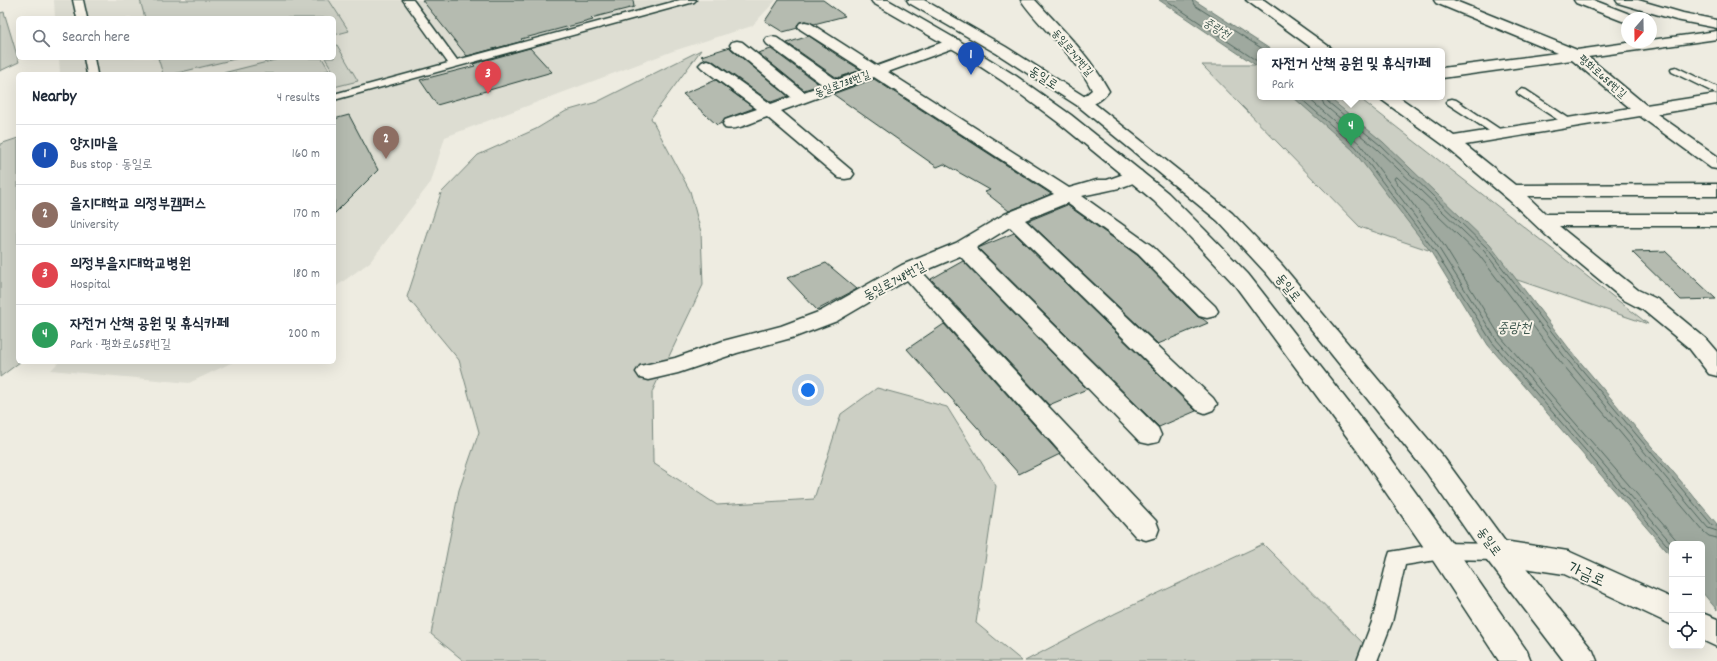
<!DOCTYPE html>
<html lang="en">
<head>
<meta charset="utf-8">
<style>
  :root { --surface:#fff; --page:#f6f6f7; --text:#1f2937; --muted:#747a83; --line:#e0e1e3; --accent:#7c3aed }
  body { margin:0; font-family:Dekko,"Poor Story",sans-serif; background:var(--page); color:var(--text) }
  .controls { position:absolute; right:12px; bottom:12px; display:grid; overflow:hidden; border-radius:6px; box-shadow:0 4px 16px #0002 }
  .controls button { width:36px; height:36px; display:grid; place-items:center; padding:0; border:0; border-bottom:1px solid var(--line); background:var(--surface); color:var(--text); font:20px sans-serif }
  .compass { position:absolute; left:1621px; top:12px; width:36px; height:36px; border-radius:50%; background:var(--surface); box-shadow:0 4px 16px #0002; rotate:200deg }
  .you { position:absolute; left:808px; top:390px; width:14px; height:14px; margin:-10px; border:3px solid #fff; border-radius:50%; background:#1a73e8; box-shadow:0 0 0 6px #1a73e833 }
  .badge { display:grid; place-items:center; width:26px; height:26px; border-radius:50%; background:var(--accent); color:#fff; font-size:13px; font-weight:700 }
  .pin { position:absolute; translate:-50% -33px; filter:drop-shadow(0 1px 2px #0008) }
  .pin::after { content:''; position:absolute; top:21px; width:14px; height:12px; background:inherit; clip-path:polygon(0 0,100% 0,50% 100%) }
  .popup { position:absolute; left:1257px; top:48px; width:188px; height:52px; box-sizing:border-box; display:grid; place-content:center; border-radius:6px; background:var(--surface); filter:drop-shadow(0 1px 3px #0005); font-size:13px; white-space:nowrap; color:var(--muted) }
  .popup b { font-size:15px; color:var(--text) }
  .popup::after { content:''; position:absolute; left:50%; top:100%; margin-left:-8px; border:8px solid transparent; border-top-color:var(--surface) }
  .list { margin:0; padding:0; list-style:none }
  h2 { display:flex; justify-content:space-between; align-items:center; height:52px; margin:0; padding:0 16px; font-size:17px }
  h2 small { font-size:13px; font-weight:400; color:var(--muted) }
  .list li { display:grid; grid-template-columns:26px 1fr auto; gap:12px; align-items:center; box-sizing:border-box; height:60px; padding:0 16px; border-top:1px solid var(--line) }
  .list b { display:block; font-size:15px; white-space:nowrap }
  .list p { margin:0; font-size:13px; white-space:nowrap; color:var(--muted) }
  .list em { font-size:13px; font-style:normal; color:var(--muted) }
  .icon { flex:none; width:22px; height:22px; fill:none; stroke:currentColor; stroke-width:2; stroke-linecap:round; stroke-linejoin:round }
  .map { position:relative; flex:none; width:1717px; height:661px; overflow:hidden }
  .search { position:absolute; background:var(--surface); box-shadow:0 4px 16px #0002; left:16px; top:16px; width:320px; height:44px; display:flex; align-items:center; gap:10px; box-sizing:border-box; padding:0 14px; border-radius:6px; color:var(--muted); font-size:15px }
  .panel { position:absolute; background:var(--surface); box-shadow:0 4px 16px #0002; left:16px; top:72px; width:320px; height:292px; border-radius:6px }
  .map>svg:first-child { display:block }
  .built { fill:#ddddd2 }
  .green { fill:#cccfc4; stroke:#76867c }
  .water { fill:#9fa99f; stroke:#6c7e74 }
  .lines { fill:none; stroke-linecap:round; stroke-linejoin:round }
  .shore { stroke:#52685f; stroke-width:1 }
  .building { fill:#b5bbb0; stroke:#1f3d34 }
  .lane-casing { stroke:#1f3d34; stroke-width:3 }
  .street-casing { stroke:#1f3d34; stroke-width:3 }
  .secondary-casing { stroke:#1f3d34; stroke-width:3 }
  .lane { fill:#f7f3e8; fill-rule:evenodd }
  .street { fill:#f7f3e8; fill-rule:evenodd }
  .secondary { fill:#f7f3e8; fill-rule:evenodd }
  .labels { text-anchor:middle; stroke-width:4; stroke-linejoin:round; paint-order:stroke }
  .far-street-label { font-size:11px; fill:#1f3d34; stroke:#f7f3e8 }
  .far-water-label { font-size:12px; font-style:italic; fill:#3f584f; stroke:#f7f3e8 }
  .street-label { font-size:13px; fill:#1f3d34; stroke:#f7f3e8 }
  .water-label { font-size:14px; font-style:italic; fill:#3f584f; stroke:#f7f3e8 }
  .near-street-label { font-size:16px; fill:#1f3d34; stroke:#f7f3e8 }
</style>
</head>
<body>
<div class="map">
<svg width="1717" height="661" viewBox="0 0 1717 661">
  <rect width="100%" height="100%" fill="#eeece1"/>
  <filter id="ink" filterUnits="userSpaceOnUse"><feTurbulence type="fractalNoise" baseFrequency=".025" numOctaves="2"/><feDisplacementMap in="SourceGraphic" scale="8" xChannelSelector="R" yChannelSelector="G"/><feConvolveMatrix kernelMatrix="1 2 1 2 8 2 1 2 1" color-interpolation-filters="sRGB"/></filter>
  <g filter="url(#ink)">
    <path class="built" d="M54,0H776L752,26L673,51L445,137L431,182L370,262L334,288V74H60L59,58H334V18H55Z
      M59,362H233L189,383L51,370Z"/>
    <path class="green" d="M140,0H329L349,31L334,35V18H145Z
      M4,12L19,62L0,71V13Z
      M337,45L358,81L334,87V74H321L333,71L325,58H334V46Z
      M701,50L651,118L690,191L701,232L703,285L652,392L653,463L717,505L814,499L841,414L877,388L947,407L996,486L976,623L1022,661H464L431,634L459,490L479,432L459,360L407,297L441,193L478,155L536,129L566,111L597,102Z
      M158,58H239L173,74H163Z
      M283,58H322L329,70L314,74L223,73Z
      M1202,65H1260V97H1358L1648,324L1360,227Z
      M18,138V362H20L0,377V144Z
      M1263,544L1381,661H1025L1116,613Z"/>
    <path class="water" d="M1159,0H1194L1273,51H1260V68Z
      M1293,97H1328L1383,142L1490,245L1571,351L1717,524V610L1702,592V544H1672V557L1488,345L1431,252L1353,150Z"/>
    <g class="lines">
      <path class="shore" d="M1166,0L1260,63
        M1192,0L1194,5L1266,51
        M1299,97L1356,147L1434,250L1492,342L1672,551
        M1307,97L1360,144L1438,247L1496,339L1672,544
        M1321,97L1324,105L1377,149L1484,251L1564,356L1708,528L1717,531
        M1326,97L1328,102L1380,145L1487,248L1568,353L1712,525L1717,526
        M1680,544L1500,336L1443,244L1394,179L1395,177H1397L1479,255L1559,360L1704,532L1709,536L1717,538"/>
    </g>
    <path class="building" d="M422,0H633L634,7L591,18L593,20L521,39L523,41L467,56Z
      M779,0H823L845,16L814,24L805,21L800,22L797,25L798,28L783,32L765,21Z
      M809,36L840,57L861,70L837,78L787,43Z
      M730,47L731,49L788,96L771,102L713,61L705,59L701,56Z
      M530,48L552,72L437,105L420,80L475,66L473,64Z
      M771,49L820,85L804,90L758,53Z
      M874,79L1051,194L1009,211L985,192L990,190L944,164L937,167L833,94Z
      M716,80L754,108L725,119L722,123L717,125L683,94Z
      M349,115L378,170L334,214V119Z
      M1067,205L1137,255L1198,317L1203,319L1208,323L1158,344L1028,221Z
      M1014,233L1196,411L1159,427L978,248Z
      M1665,251L1716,299L1681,300L1632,252Z
      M963,261L1087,389L1049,405L931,279Z
      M826,263L857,289L817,310L787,278Z
      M944,324L1060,454L1019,474L907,349Z"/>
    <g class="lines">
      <g class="lane-casing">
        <path id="lane" d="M73,0H83L87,18H77Z
          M403,0H413L457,60L680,0H696L694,2L334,100V94L448,63Z
          M84,58H94L97,74H87Z
          M1676,67L1717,87V94L1672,72L1671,70L1672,68Z
          M1522,89L1526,90L1576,123L1574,125H1566L1518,94L1517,92Z
          M1452,99L1456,100L1507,134L1505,136H1497L1448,104L1446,102L1448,100Z
          M1442,543L1497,544L1504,546L1506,552L1504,558L1497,560L1442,559L1405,565L1392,622L1377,661H1357L1372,622L1388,558L1390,552Z"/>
      </g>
      <g class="street-casing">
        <path id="street" d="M1021,0H1035C1062,29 1090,56 1109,91C1103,100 1089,109 1078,106L1076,103L1092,90C1074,53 1043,32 1021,0Z
          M1246,0H1264L1331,48L1334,51H1316Z
          M1434,0H1453L1577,50L1634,42H1651V40L1717,31V39L1588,57L1646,105L1717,94V104L1657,114L1717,156V169L1711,168L1640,116L1465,145L1515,185L1717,184V196H1527L1546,214H1717V226H1559L1638,290L1659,300L1705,338L1717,352V376L1709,374L1689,348L1643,310L1624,300L1547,236L1509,200L1445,146L1382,100L1380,97H1399L1454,136L1630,108L1572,60L1442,78V68L1557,53L1436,3Z
          M1574,0H1593L1632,15L1634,18H1627V22L1622,21L1576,3Z
          M1616,0H1638L1683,13L1717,20V28L1676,20L1618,3Z
          M805,22L810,23L877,66L949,40L954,39L959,40L961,43L959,46L888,72L1069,188L1097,180H1107L1135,170L1141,171L1144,175C1135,188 1097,192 1082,196L1152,246L1215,306L1218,311L1215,316L1207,318L1199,316L1138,254L1067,203L1025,220L1213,398L1217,404L1213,410L1205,413L1197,410L1010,227L976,248L1158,428L1161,435L1158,442L1149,444L1140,442L960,256L922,272L1156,521L1159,529L1156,537L1146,540L1136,537L907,280L837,321L795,337L737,353L678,373L648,380L640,378L636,372L640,366L675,358L723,341L781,326L821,311L902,265L956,243L1005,214L1054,194L874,77L781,111L851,170L854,174L851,178L845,179L839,178L767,117C754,121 738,131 725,128L723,124L725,120L757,109L702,68L699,65L702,62L707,60L712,62L771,104L791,97L732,48L730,45L732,42L737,41L742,42L804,92L823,85L767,44L765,41L767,38L772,37L777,38L837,80L864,70L800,29L798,26L800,23Z
          M1497,540L1568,551L1672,598V625L1564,574L1497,564L1487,560L1483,552L1487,544Z
          M1702,613L1717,619V647L1702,640Z"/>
      </g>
      <g class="secondary-casing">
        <path id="secondary" d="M871,0H888L968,46L1016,76L1071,115L1168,193L1205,230L1248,274L1374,435L1452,543L1527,651L1531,661H1499L1432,559L1356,449L1234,284L1191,238L1154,201L1059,123L1004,82L958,52L873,3Z
          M907,0H924L1006,47L1090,100L1232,213L1281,264L1444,458L1507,544L1593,651L1597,661H1564L1487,560L1426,472L1267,274L1218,221L1078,106L996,53L909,3Z"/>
      </g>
      <use href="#lane" class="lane"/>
      <use href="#street" class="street"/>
      <use href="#secondary" class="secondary"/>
    </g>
  </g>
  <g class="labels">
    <g class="far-street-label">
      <text transform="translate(1073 52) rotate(50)" y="4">동일로747번길</text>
      <text transform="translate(1603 76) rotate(41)" y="4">평화로658번길</text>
      <text transform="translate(842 83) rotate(-20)" y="4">동일로738번길</text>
    </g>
    <g class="far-water-label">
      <text transform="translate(1217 28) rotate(31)" y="4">중랑천</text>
    </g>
    <g class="street-label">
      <text transform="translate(1044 77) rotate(33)" y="5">동일로</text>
      <text transform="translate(894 280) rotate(-28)" y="5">동일로748번길</text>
      <text transform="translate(1289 287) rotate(51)" y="5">동일로</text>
      <text transform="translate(1490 541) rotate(54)" y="5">동일로</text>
    </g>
    <g class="water-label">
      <text x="1514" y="332">중랑천</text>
    </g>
    <g class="near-street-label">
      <text transform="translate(1587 573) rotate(24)" y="6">가금로</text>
    </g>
  </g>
</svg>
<div class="controls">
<button>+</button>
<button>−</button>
<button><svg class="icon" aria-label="locate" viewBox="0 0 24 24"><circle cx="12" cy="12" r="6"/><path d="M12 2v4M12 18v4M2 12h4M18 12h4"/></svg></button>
</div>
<svg class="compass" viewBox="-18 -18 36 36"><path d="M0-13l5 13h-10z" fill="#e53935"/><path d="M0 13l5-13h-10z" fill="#747a83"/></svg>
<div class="you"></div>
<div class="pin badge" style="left:971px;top:75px;background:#1a4fb4">1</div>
<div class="pin badge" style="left:386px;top:159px;background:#8d6e63">2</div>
<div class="pin badge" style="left:488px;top:94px;background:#e0444e">3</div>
<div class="pin badge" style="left:1351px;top:146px;background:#2e9e5b">4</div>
<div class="popup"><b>자전거 산책 공원 및 휴식카페</b>Park</div>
<div class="search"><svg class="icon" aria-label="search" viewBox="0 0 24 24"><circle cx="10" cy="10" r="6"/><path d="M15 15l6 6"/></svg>Search here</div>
<section class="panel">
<h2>Nearby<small>4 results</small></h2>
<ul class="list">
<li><span class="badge" style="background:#1a4fb4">1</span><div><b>양지마을</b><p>Bus stop · 동일로</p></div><em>160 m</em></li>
<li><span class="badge" style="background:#8d6e63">2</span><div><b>을지대학교 의정부캠퍼스</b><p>University</p></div><em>170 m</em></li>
<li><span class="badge" style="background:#e0444e">3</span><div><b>의정부을지대학교병원</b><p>Hospital</p></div><em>180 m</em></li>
<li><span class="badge" style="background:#2e9e5b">4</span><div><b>자전거 산책 공원 및 휴식카페</b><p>Park · 평화로658번길</p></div><em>200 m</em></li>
</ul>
</section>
</div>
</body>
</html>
